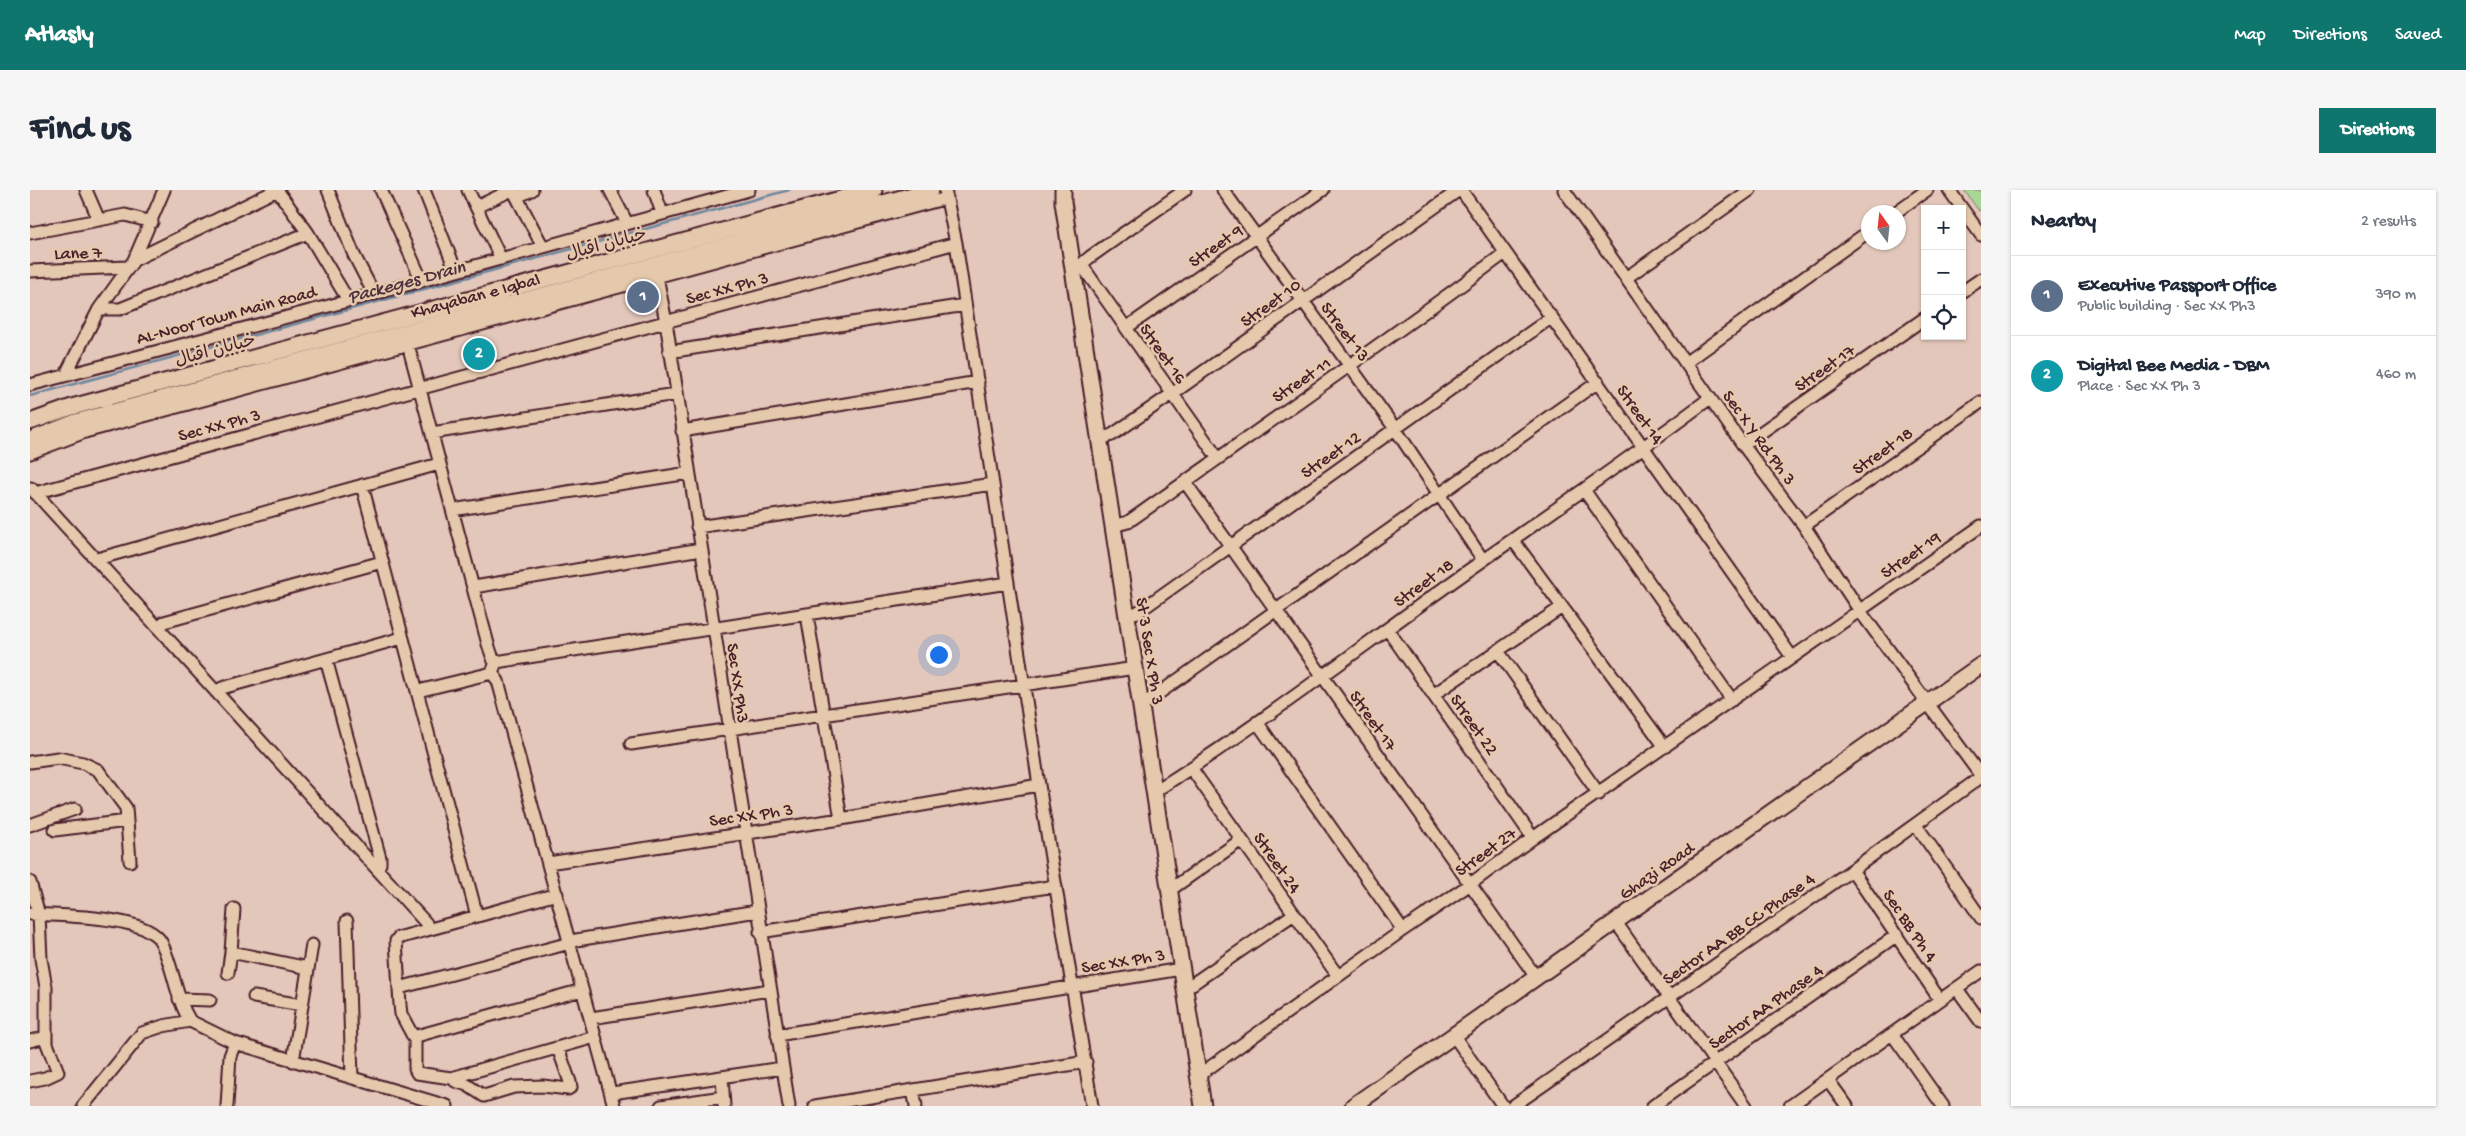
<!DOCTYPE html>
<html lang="en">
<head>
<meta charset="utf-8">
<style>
  :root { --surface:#fff; --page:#f6f6f7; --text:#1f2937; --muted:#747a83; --line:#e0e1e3; --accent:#0f766e }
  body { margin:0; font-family:"Gochi Hand","Playpen Sans Arabic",sans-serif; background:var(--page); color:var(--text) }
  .controls { position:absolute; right:15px; top:15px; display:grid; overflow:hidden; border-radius:0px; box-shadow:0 1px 4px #0004 }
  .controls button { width:45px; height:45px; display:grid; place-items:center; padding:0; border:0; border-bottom:1px solid var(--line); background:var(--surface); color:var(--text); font:25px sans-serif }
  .compass { position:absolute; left:1831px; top:15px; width:45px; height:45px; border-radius:50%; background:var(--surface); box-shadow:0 1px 4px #0004; rotate:345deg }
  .you { position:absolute; left:908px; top:464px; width:18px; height:18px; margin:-12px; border:4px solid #fff; border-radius:50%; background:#1a73e8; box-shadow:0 0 0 8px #1a73e833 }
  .badge { display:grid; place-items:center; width:32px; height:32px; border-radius:50%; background:var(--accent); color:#fff; font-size:16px; font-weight:700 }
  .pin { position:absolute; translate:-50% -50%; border:2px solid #fff; box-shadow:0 1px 5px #0006 }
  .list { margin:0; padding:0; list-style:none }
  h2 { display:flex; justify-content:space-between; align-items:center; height:65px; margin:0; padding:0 20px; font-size:21px }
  h2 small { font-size:16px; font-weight:400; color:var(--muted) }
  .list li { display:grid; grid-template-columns:32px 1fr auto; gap:15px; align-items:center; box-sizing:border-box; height:80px; padding:0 20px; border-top:1px solid var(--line) }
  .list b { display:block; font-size:19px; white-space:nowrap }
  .list p { margin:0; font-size:16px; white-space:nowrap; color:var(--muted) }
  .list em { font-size:16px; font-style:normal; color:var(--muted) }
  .icon { flex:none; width:28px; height:28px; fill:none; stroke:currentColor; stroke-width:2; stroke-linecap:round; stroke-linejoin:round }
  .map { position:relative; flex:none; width:1951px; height:916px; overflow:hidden; border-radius:0px }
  header { display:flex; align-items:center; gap:30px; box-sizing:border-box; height:70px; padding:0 25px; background:var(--accent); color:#fff }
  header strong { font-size:24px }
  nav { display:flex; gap:28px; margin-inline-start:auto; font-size:18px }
  .intro { display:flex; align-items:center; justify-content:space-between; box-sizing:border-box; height:120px; padding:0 30px }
  h1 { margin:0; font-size:35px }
  .button { padding:12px 22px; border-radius:0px; background:var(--accent); color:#fff; font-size:18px; font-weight:700 }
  main { display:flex; gap:30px; padding:0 30px }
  aside { flex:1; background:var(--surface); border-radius:0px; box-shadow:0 1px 4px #0004 }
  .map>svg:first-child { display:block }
  .green { fill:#a8d798; stroke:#797b62 }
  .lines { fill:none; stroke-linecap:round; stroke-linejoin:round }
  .stream { stroke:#70889e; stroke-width:2.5 }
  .minor-casing { stroke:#4a1f2b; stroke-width:15 }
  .major-casing { stroke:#4a1f2b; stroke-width:19 }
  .minor { stroke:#e5c9ac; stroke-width:11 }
  .major { stroke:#e5c9ac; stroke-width:15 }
  .labels { text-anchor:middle; stroke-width:5; stroke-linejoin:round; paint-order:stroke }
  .street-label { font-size:18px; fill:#4a1f2b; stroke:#e5c9ac }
  .water-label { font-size:19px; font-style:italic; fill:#50303e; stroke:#e5c9ac }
</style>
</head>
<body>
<header>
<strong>Atlasly</strong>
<nav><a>Map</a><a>Directions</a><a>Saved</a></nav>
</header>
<div class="intro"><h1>Find us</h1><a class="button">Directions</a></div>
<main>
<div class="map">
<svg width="1951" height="916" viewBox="0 0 1951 916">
  <rect width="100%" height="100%" fill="#e3c7ba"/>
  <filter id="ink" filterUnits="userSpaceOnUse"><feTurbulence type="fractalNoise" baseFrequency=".02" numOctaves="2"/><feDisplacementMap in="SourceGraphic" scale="10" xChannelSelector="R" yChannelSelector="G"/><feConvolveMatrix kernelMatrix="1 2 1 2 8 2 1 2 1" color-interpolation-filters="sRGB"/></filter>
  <g filter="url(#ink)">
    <path class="green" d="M1934,0H1951V20L1949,21Z"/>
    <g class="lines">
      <path class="stream" d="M0,206L759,0"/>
      <g class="minor-casing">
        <path id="minor" d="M56,0L69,30
          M247,0L278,43L318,110
          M298,0L324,65L344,104
          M351,0L392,91
          M394,0L426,81
          M438,0L471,69
          M483,0L513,57
          M580,0L597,33
          M624,0L632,23
          M915,0L926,53L1009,595L1062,916
          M1193,0L1366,240L1453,370
          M1431,0L1762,467
          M1534,0L1713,255L1774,336L1830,421L1951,586
          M1919,0L1951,45
          M487,7L502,0
          M446,17L482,0
          M1866,22L1897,0
          M0,43L95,25L122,32
          M104,70L247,0
          M1053,77L1187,267
          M1053,77L1054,72L1060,67L1155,0
          M0,81L98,77
          M626,82L636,132L759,916
          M1596,88L1720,0
          M1932,102L1951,89
          M69,119H90L278,43
          M1096,138L1293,0
          M376,147L458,454L463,469L466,472L462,483L468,491L584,916
          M639,162L935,115
          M1655,173L1838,42
          M39,185L38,180L69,119L104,70L134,0
          M0,195L344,104L719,0
          M652,241L948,192
          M402,243L645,204
          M1070,249L1082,245L1142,204L1429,0
          M1713,255L1895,128
          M0,263L55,242L917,8
          M1155,292L1506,787
          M332,295L447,726
          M1,298L346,678L396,733L397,739
          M1554,300L1702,510
          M5,303L926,53
          M422,320L659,283
          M1083,336L1098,332C1224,243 1351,155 1475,63
          M1774,336L1951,212
          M667,337L963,294
          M1483,350L1635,557
          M67,369L409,274
          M444,397L671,359
          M777,425L811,629
          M1096,425L1108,422L1522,127
          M128,437L134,432L352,372
          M1358,440L1503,648
          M1468,461L1569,604
          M296,469L350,668V674L346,678
          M466,472L978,393
          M388,501L462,483
          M186,502L192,498L372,448
          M1403,505L1532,417
          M1111,516L1568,192
          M1227,532L1373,740
          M601,554L1105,478
          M0,572L28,568L53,573L68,580L96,618L100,671
          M1161,578L1308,786
          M1125,601C1238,530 1343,447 1452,371C1529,317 1606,264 1680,208
          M0,635L45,619
          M1886,635L1951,728
          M25,640L97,631
          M518,673L811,629L1009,595
          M1822,680L1910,810
          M0,692L9,725L11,769L16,797V851L28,882L15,888L0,891
          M1140,700L1211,650
          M527,704L368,748L366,751L370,815L371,824L385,850V879L387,883L421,888L565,847
          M204,719L201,762L278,778
          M0,724C27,726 117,725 131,752C144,778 145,807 160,831
          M317,731L322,888
          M1585,731L1716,916
          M730,742L1025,696
          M540,751L727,721
          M198,783L201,762
          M369,798L540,753
          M1155,799L1264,724
          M1927,799L1951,832
          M224,807L272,815
          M149,809L180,810
          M561,828L740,800
          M1862,844L1913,916
          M747,845L1151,779
          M1424,846L1473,916
          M383,847L552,800
          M0,851L16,847
          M263,871L282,755
          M1169,885L1373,740L1439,695L1503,648L1951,336
          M424,887L425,891L437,895L454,906L484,897L513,896L538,899L541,897L540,892L528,858
          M692,887L694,916
          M1798,890L1817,916
          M883,900L886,916
          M582,903L752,878
          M53,916L112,843L133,836L160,831L205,853L417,916
          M197,916L200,866L205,853
          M631,916L693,907
          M785,916L1056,872
          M1483,916L1822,680L1951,587
          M1623,916L1867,745
          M1760,916L1951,781"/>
      </g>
      <g class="major-casing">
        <path id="major" d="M1033,0V12L1043,79L1173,916
          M0,232L42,217L844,0
          M0,250L46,232L901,0
          M1323,916L1951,475"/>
      </g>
      <use href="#minor" class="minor"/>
      <use href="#major" class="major"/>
    </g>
  </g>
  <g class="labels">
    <g class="street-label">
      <text transform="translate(576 53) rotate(-15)" y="6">خیابان اقبال</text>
      <text transform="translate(1185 55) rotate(-35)" y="6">Street 9</text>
      <text transform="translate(48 62) rotate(-2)" y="6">Lane 7</text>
      <text transform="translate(697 97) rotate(-15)" y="6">Sec XX Ph 3</text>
      <text transform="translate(445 105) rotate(-15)" y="6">Khayaban e Iqbal</text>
      <text transform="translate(1240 112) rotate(-36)" y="6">Street 10</text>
      <text transform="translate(196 124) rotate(-15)" y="6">AL-Noor Town Main Road</text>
      <text transform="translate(1316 141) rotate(53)" y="6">Street 13</text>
      <text transform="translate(185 159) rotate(-15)" y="6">خیابان اقبال</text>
      <text transform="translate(1134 163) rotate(55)" y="6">Street 16</text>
      <text transform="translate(1794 177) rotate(-35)" y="6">Street 17</text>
      <text transform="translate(1271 189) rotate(-34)" y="6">Street 11</text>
      <text transform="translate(1611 224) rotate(55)" y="6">Street 14</text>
      <text transform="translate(189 234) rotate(-15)" y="6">Sec XX Ph 3</text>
      <text transform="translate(1730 247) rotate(54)" y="6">Sec X Y Rd Ph 3</text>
      <text transform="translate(1852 260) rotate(-35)" y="6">Street 18</text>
      <text transform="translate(1300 264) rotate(-35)" y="6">Street 12</text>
      <text transform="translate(1880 364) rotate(-35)" y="6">Street 19</text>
      <text transform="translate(1393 392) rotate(-36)" y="6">Street 18</text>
      <text transform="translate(1121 461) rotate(81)" y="6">St 3 Sec X Ph 3</text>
      <text transform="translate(709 493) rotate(82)" y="6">Sec XX Ph3</text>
      <text transform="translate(1344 530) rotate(55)" y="6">Street 17</text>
      <text transform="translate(1445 534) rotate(55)" y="6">Street 22</text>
      <text transform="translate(721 624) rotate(-8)" y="6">Sec XX Ph 3</text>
      <text transform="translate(1455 661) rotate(-36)" y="6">Street 27</text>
      <text transform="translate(1248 672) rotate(55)" y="6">Street 24</text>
      <text transform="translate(1626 680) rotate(-35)" y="6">Ghazi Road</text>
      <text transform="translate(1881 735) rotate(56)" y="6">Sec BB Ph 4</text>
      <text transform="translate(1708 738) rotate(-35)" y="6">Sector AA BB CC Phase 4</text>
      <text transform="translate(1093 770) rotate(-9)" y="6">Sec XX Ph 3</text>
      <text transform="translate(1735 816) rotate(-35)" y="6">Sector AA Phase 4</text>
    </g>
    <g class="water-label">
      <text transform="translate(376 90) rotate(-15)" y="7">Packeges Drain</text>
    </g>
  </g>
</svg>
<div class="controls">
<button>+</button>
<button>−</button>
<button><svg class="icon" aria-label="locate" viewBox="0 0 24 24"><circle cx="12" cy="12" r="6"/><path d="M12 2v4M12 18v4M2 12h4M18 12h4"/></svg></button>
</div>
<svg class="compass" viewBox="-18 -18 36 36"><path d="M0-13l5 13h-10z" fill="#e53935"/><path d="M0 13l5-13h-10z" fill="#747a83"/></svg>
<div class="you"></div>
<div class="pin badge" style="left:613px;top:107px;background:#5c6f8a">1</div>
<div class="pin badge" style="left:449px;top:164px;background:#0f9aa8">2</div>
</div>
<aside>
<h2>Nearby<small>2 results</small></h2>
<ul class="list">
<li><span class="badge" style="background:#5c6f8a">1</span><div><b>Executive Passport Office</b><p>Public building · Sec XX Ph3</p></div><em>390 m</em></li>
<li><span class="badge" style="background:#0f9aa8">2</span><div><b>Digital Bee Media - DBM</b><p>Place · Sec XX Ph 3</p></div><em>460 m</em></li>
</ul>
</aside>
</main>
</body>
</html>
